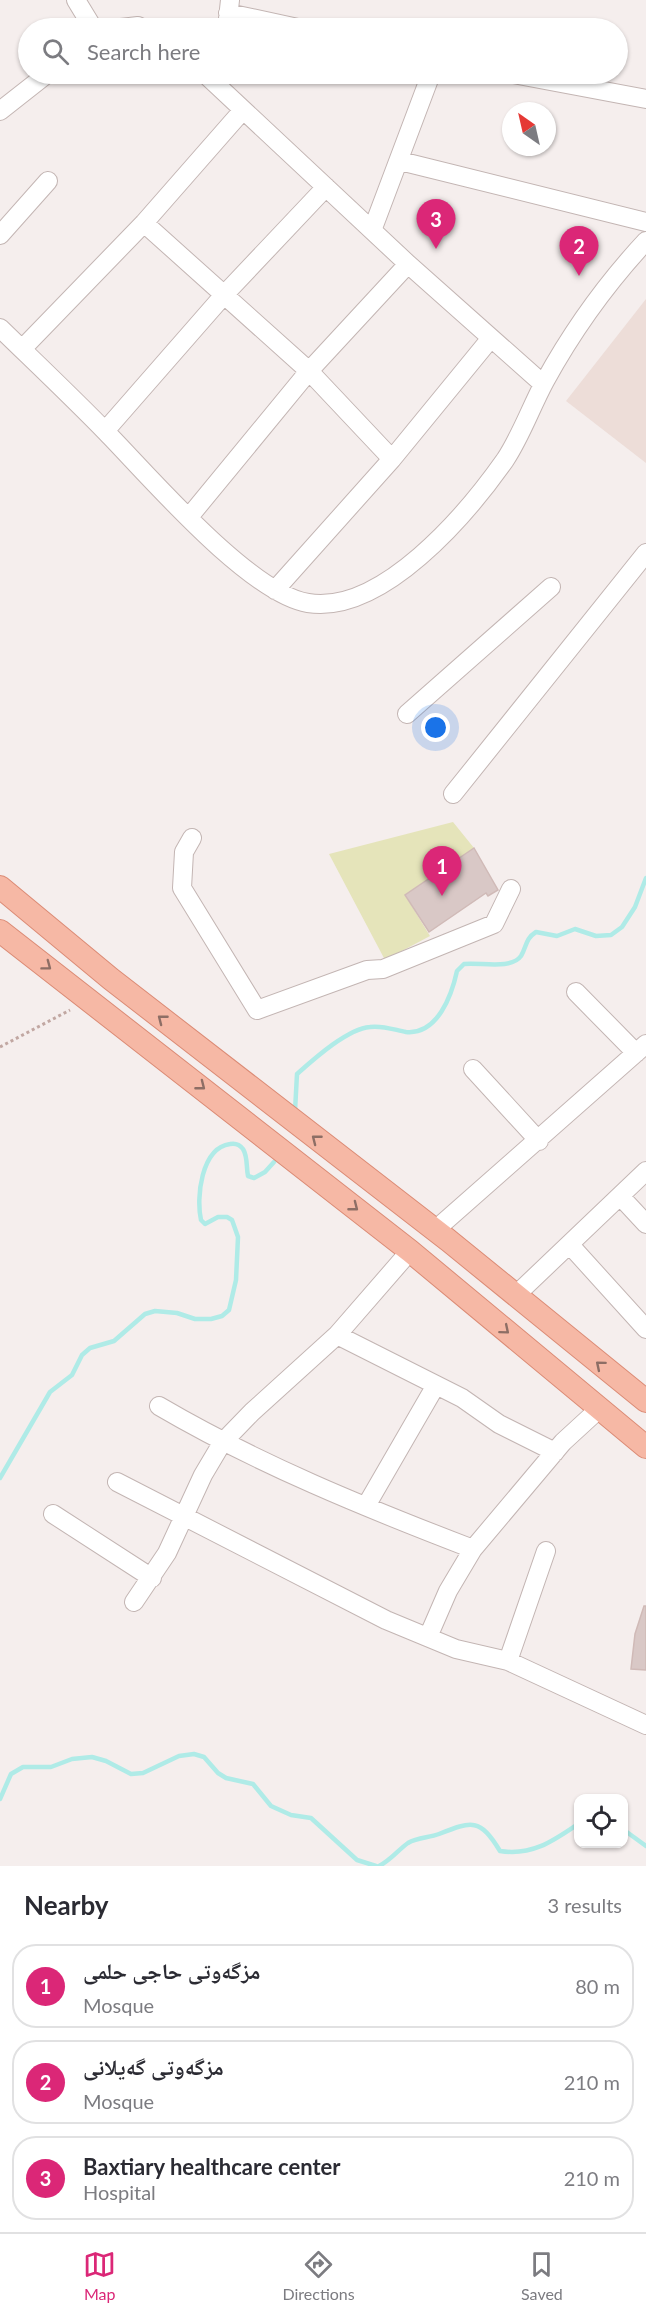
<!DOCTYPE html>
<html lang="en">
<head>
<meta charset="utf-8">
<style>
  :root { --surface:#fff; --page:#f7f7f7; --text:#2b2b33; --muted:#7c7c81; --line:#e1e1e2; --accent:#db2777 }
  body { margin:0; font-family:Lato,"Noto Naskh Arabic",sans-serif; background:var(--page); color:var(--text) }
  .controls { position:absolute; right:18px; bottom:18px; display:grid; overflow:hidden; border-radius:12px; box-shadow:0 2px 4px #0004 }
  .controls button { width:54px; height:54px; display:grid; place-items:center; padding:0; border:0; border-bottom:2px solid var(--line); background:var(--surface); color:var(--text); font:30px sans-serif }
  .compass { position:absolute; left:502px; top:102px; width:54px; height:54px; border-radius:50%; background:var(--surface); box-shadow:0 2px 4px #0004; rotate:326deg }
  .you { position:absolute; left:436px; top:728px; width:21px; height:21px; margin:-15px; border:4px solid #fff; border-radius:50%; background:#1a73e8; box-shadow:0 0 0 9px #1a73e833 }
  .badge { display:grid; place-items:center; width:39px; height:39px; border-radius:50%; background:var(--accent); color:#fff; font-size:20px; font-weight:700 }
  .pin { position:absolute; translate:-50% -50px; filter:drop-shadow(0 2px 3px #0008) }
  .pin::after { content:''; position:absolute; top:32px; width:21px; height:18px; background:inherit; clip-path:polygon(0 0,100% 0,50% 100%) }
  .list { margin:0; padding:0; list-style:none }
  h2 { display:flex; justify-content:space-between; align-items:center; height:78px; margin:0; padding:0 24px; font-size:26px }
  h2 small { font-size:20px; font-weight:400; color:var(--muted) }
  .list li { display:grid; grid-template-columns:39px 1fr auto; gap:18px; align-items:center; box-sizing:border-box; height:84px; margin:0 12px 12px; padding:0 12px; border:2px solid var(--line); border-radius:24px }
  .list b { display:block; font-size:22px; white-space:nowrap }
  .list p { margin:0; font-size:20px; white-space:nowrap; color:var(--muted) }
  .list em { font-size:20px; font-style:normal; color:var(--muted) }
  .icon { flex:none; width:33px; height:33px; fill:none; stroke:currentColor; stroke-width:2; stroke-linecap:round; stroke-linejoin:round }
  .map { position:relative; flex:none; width:646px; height:1866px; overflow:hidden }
  .search { position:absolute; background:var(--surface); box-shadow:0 2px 4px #0004; left:18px; right:18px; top:18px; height:66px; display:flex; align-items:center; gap:15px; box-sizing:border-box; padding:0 21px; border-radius:33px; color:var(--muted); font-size:22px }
  .sheet { height:366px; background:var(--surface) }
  nav { display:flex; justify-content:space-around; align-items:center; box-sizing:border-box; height:84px; border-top:2px solid var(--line); background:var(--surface); font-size:16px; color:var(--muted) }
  nav a { display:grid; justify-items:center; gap:3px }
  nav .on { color:var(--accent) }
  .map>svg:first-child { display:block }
  .education { fill:#edddd8 }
  .green { fill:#e5e4ba }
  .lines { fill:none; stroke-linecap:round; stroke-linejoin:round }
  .stream { stroke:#afebe7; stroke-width:4.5 }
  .building { fill:#d9c8c6; stroke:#d0bab7; stroke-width:1.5 }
  .minor-casing { stroke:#c3b5b3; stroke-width:20 }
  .major-casing { stroke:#db8b75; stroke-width:24 }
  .path { stroke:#c1a7a2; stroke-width:3; stroke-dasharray:3 3; stroke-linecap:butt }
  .minor { stroke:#fff; stroke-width:18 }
  .major { stroke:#f6b8a5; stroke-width:22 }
  .oneway { stroke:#8e6e65 }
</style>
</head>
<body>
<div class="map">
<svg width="646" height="1866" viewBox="0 0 646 1866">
  <rect width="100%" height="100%" fill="#f5eeed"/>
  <path class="education" d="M646,299V463L566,401Z"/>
  <path class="green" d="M453,822L474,848L405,895L430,936L385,960L329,854Z"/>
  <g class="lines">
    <path class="stream" d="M295,1111L297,1074C314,1059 347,1029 370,1027C382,1025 395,1030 406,1032C438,1035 452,994 457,971L464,964C480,962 511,970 521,956C527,946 525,939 536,932L557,936L575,929L596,936L611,935L622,927L635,907L646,878
      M0,1478L50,1392L72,1375L82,1355L90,1348L114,1341L145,1314L155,1311L177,1313L195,1319H211L222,1316L229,1310L236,1280L238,1237L232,1220L227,1217H218L205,1224L201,1220C196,1198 201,1148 230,1144C235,1143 240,1145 243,1149C248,1157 246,1167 248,1176L254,1178L265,1172L274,1162
      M0,1799L11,1774L23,1767H51L72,1759L92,1757L106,1761L131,1774L143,1773L179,1756L194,1754L204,1757L218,1773L226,1778L253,1784L271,1806L291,1815L311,1818L357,1860L376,1866
      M624,1830L646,1846
      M379,1866C391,1860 398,1850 408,1843C418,1837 429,1838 439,1834C472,1821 480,1818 500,1851C532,1856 553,1841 578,1824"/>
  </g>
  <path class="building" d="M474,848L498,890L488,896L486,893L429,932L405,895Z
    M644,1606H646V1670L631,1669L635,1634Z"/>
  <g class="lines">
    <g class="minor-casing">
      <path id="minor" d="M76,0L93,28
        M228,13L298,28
        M121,28L138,26L142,28
        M227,28L230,0
        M205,74L408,264L543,384
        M513,74L646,99
        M0,111L47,74
        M400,161L646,222
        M144,223L309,371L392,459
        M373,228L431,74
        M0,235L48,181
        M0,328C36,363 72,397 107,433C150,477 250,594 308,603C382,615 467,514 505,460C521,436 531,407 545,381C573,330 606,284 646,241
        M22,349L144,223L243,110
        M105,431L223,296L326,187
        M189,517L309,371L408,264
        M275,590L392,459L491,338
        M407,714L551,587
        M453,794L646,553
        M192,838L184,852L182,888L257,1010L367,970L383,969L494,924L511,889
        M576,992L636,1053
        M473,1069L539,1141
        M620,1196L646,1224
        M434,1231L646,1044
        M570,1245L646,1329
        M516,1295L646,1171
        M337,1335L462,1398L499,1424L555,1452
        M159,1406C258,1464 366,1508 473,1549
        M117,1482L386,1620L456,1649L508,1661L646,1725
        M366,1506L436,1385
        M53,1514L152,1578
        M134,1602L167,1553L203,1475L222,1443L252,1412L337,1335L410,1251
        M428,1637L448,1591L473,1549L563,1442L599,1409
        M508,1661L546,1551"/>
    </g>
    <g class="major-casing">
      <path id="major" d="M0,887L111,979L448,1240L646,1401
        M0,931L410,1251L646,1447"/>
    </g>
    <path class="path" d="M0,1047L70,1010"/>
    <use href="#minor" class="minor"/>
    <use href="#major" class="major"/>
  </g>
  <defs><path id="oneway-chevron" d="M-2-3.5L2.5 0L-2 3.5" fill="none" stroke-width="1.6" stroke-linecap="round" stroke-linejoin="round" transform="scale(1.5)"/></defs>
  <g class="oneway">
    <use href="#oneway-chevron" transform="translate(47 966) rotate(37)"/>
    <use href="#oneway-chevron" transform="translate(162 1019) rotate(-142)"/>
    <use href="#oneway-chevron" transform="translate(201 1086) rotate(38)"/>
    <use href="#oneway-chevron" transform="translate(316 1139) rotate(-142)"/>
    <use href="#oneway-chevron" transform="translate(354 1207) rotate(38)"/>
    <use href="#oneway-chevron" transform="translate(505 1330) rotate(40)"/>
    <use href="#oneway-chevron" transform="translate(600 1365) rotate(-140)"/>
  </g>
</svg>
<div class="controls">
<button><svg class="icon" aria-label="locate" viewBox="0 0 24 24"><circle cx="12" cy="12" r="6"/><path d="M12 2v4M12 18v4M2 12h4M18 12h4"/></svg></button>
</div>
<svg class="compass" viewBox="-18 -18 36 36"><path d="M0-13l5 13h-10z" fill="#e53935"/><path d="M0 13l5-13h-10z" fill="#7c7c81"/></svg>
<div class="you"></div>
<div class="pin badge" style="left:442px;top:896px">1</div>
<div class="pin badge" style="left:579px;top:276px">2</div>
<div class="pin badge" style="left:436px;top:249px">3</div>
<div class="search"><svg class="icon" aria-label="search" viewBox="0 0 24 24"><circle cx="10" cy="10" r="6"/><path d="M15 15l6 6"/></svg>Search here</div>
</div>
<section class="sheet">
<h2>Nearby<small>3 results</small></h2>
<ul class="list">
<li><span class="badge">1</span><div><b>مزگەوتی حاجی حلمی</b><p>Mosque</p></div><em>80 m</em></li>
<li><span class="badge">2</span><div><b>مزگەوتی گەیلانی</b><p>Mosque</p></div><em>210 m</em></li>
<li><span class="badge">3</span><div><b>Baxtiary healthcare center</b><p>Hospital</p></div><em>210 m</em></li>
</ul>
</section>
<nav>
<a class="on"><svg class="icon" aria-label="map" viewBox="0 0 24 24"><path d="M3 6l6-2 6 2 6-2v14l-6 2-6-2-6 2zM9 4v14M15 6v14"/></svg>Map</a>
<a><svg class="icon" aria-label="directions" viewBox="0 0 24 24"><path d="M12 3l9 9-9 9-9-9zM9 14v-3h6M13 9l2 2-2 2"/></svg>Directions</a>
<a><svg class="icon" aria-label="saved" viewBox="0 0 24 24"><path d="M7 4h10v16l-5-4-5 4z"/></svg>Saved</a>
</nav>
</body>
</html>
